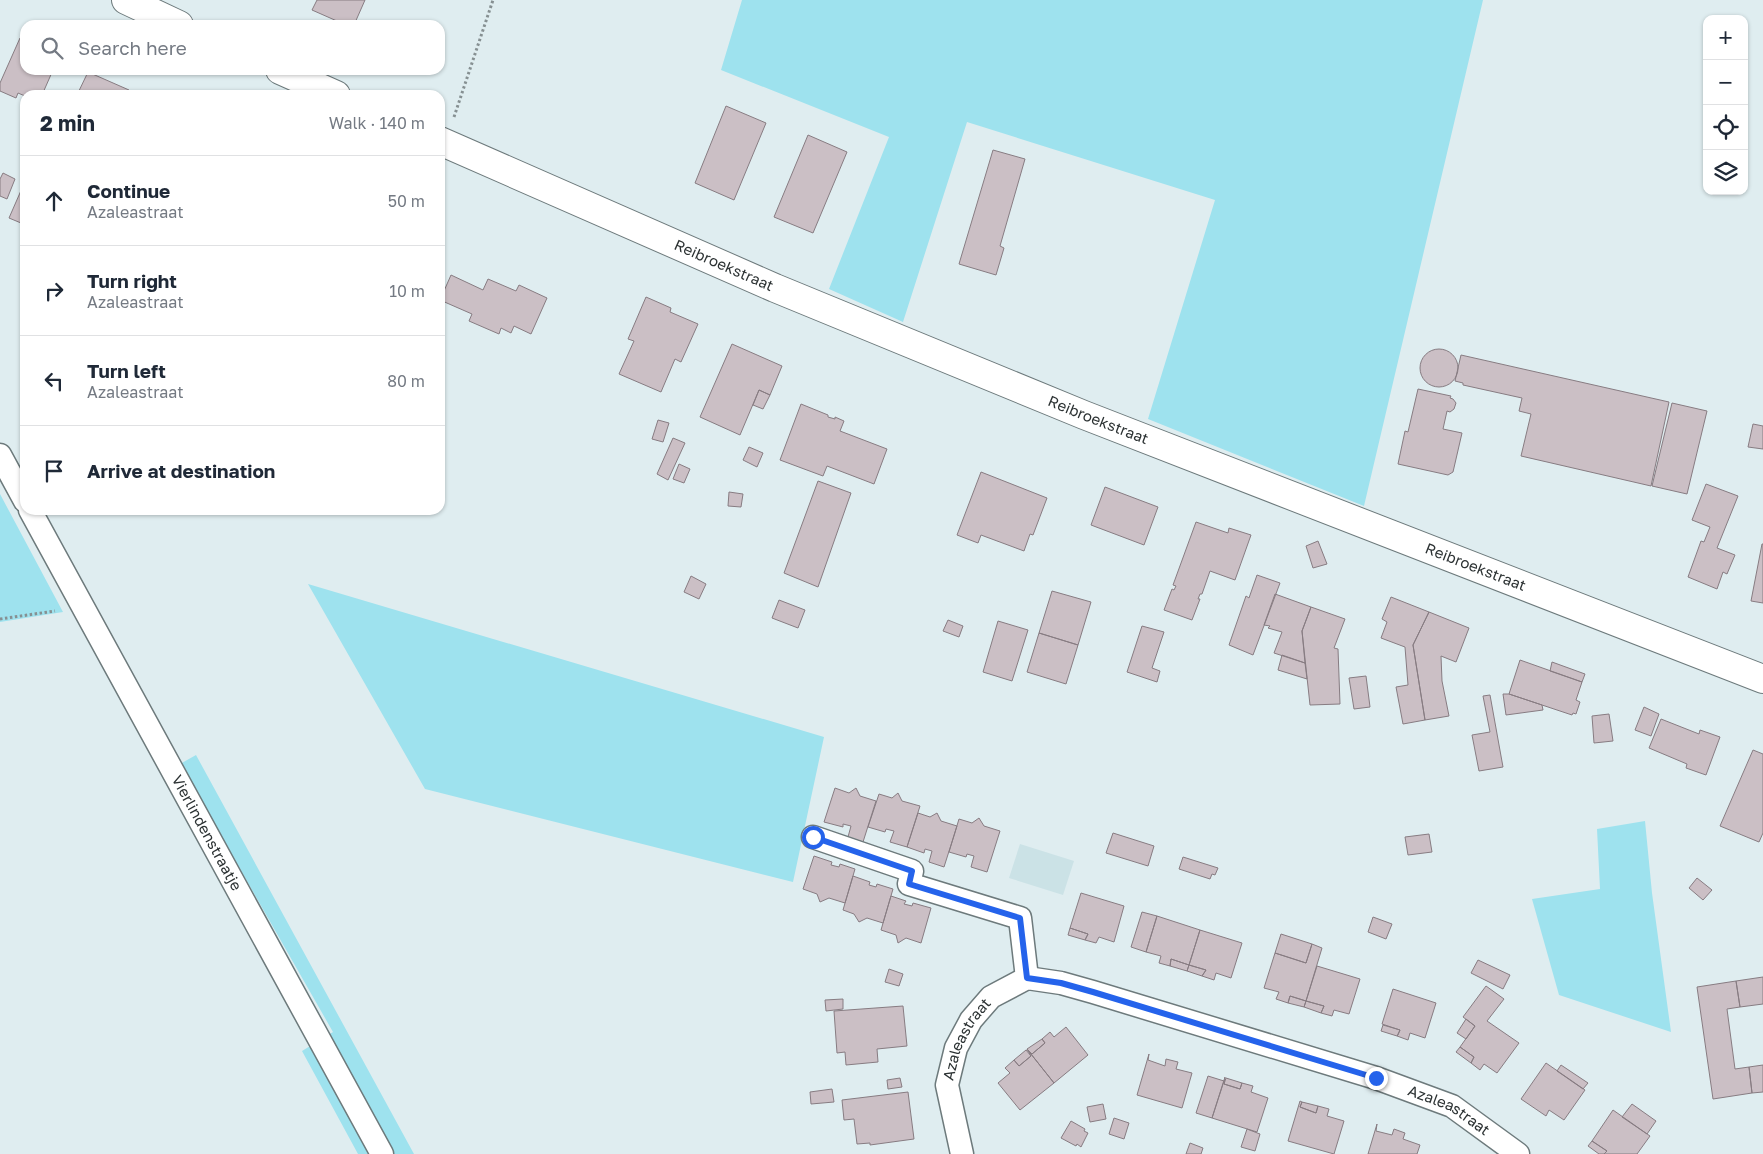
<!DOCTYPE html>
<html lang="en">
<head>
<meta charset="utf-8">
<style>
  :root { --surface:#fff; --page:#f6f6f7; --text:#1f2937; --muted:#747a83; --line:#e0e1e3 }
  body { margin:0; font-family:"Golos Text",sans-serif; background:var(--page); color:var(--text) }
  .controls { position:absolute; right:15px; top:15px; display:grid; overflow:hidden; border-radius:10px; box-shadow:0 1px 4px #0004 }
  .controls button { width:45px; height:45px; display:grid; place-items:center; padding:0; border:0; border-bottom:1px solid var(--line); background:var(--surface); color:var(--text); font:25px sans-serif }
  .stop { position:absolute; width:15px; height:15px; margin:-11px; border:4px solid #2563eb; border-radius:50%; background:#fff }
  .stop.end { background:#2563eb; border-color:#fff; box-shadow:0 1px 5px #0008 }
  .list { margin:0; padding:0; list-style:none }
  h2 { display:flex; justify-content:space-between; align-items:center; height:65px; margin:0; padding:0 20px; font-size:21px }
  h2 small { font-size:16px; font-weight:400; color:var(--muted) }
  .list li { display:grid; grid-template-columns:32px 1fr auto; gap:15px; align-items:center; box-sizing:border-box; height:90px; padding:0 20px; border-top:1px solid var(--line) }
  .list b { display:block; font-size:19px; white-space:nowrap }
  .list p { margin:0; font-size:16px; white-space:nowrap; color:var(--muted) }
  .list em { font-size:16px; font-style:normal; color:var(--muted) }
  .icon { flex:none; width:28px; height:28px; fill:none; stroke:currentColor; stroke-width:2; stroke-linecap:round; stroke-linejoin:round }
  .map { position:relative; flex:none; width:1763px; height:1154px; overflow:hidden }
  .search { position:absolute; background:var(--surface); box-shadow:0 1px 4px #0004; left:20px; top:20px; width:425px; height:55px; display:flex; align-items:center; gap:12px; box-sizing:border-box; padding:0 18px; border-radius:15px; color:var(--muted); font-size:19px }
  .panel { position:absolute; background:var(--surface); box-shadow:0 1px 4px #0004; left:20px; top:90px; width:425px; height:425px; border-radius:15px }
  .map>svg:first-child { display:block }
  .built { fill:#cbe2e6 }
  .green { fill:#9ee2ee }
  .building { fill:#cbbfc5; stroke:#877c82 }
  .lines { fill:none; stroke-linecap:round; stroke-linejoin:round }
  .street-casing { stroke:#6d7a7c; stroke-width:25 }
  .secondary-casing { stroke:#6d7a7c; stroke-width:30 }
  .path { stroke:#869092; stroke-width:3; stroke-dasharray:2.5 2.5; stroke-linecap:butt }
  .street { stroke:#fff; stroke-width:22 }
  .secondary { stroke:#fff; stroke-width:28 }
  .route { stroke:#2563eb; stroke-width:6 }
  .labels { text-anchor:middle; stroke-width:4; stroke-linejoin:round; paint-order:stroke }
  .street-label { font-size:15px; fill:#2c3233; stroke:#dfedf0 }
</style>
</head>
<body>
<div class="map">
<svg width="1763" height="1154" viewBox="0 0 1763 1154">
  <rect width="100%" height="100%" fill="#dfedf0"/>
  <path class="built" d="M1020,844L1074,861L1063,895L1009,878Z"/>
  <path class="green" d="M742,0H1483L1364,506L1148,419L1215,200L967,122L903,322L829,289L889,137L721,70Z
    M0,494L63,612L0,622Z
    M308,584L824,737L793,882L425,789Z
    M196,755L414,1154H358L302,1051L333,1032L180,764Z
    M1645,821L1652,893L1671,1032L1559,995L1532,899L1600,889L1597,829Z"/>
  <path class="building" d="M317,0H365L354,25H346L312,10Z
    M20,38L25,40V70H53L42,95L25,96L18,93L16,98L0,91V83Z
    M88,72L129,90L127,95H77Z
    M726,106L766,123L734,200L695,183Z
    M808,135L847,152L813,233L774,217Z
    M993,150L1025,159L1000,246L1004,248L996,275L959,264Z
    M3,173L15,179L7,199L0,196V179Z
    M23,186L25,187V216L21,223L9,218Z
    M451,275L483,290L488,279L516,291L519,285L547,298L531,334L514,326L511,333L501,328L499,334L469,321L472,314L440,300Z
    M646,297L671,308L670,312L698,324L681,362L675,359L661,392L619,374L634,341L628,339Z
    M732,344L782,366L770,395L759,390L740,435L700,417Z
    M1420 368a19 19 0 1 1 38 0a19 19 0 1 1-38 0Z
    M1461,355L1669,402L1651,486L1521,456L1531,414L1519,411L1522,398L1463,385V383L1455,381Z
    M1418,389L1451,396L1450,398L1453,399L1456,403L1454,409L1450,412L1447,411L1443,429L1462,433L1453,472L1448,475L1398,464L1405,431L1408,432Z
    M759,390L770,395L763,409L753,405Z
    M1672,403L1707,411L1687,494L1652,486Z
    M801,404L828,415V417L835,419V417L844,421L840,431L887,449L874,484L827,466L823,476L780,460Z
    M658,420L669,423L663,442L652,439Z
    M1753,424L1763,426V449L1748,447Z
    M673,438L685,443L668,480L657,474Z
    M749,447L763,453L757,467L743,460Z
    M679,464L690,469L684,483L673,479Z
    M981,472L1047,498L1033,535L1030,534L1024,551L981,535L978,543L957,535Z
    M818,481L851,493L818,587L784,573Z
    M1706,484L1738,496L1717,548L1735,555L1727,574L1723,572L1717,589L1688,577L1701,541L1704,542L1710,527L1692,520Z
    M1105,487L1158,507L1144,545L1091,525Z
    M729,492L743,494L741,507L728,506Z
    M1196,522L1228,533L1229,528L1251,535L1235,580L1210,571L1202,594H1200L1198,599H1200L1192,620L1164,610L1172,589L1174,590L1176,586L1173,585Z
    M1318,541L1327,564L1313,568L1306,546Z
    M1762,544H1763V603L1751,601Z
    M1257,575L1280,583L1253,655L1229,645L1246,596L1249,598Z
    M691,576L706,584L699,599L684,592Z
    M1052,591L1091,602L1078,645L1039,633Z
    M1275,594L1311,607L1302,631L1305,663L1274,653L1282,632L1268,628L1270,626L1264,625Z
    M1391,597L1429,612L1413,645L1425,720L1403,724L1396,687L1408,685L1405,647L1381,638L1387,622L1382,619Z
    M779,600L805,610L798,628L772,618Z
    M1311,607L1345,619L1334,648L1338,649L1340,704L1310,705L1302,631Z
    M1429,612L1469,628L1456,662L1441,656L1442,681L1449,716L1425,720L1413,645Z
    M948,620L963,626L959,637L943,631Z
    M998,621L1028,630L1012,681L983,672Z
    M1142,626L1164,632L1152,668L1160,671L1157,682L1127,672Z
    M1039,633L1078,645L1066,684L1027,672Z
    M1282,655L1305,663L1307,679L1278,670Z
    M1520,660L1582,682L1576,700L1580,702L1576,714L1573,713L1572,715L1509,694Z
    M1552,662L1585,674L1582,682L1550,671Z
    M1366,676L1370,707L1354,709L1349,678Z
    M1503,694H1509L1542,705L1543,710L1506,715Z
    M1490,695L1503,767L1479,771L1472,735L1490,732L1483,696Z
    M1644,707L1659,714L1651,736L1635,730Z
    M1609,714L1613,741L1594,743L1592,716Z
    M1661,719L1699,734L1700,730L1720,737L1706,775L1686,768L1687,764L1649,748Z
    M1753,750L1763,754V833L1759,842L1720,826Z
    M835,788L849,793L856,788L860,796L876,801L863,842L848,837L851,826L843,824V827L824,822Z
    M898,793L902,801L920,806L907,847L890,842L894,831L886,829L885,832L868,827L879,794L892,798Z
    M918,813L930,817L937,813L941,821L957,826L944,867L929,862L932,851L925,849L924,853L907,847Z
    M979,818L984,826L1000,831L987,872L971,867L974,856L967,854L966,857L949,852L959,819L972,823Z
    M1113,833L1154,846L1148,866L1106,853Z
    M1429,834L1432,852L1408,855L1405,837Z
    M814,856L832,862L831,865L839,867L840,864L855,869L845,903L829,898L820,902L817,894L803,889Z
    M1183,857L1218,868L1215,875L1212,874L1210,879L1179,869Z
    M853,876L870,882L869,885L876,887L877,884L893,889L883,923L867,918L859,922L854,914L843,910Z
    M1697,878L1712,890L1703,900L1689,888Z
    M1081,893L1124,906L1114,942L1099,937L1096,943L1085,940L1088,934L1070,928Z
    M891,896L906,901L904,904L912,906L913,903L931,908L921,943L906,938L898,943L896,935L881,930Z
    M1142,912L1157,916L1146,952L1131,947Z
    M1157,916L1200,930L1189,965L1171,959L1170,966L1159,963L1161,956L1146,952Z
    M1373,917L1392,924L1386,939L1368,932Z
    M1070,928L1088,934L1085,940L1068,935Z
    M1200,930L1242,943L1231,978L1216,973L1214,980L1202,976L1206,970L1189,965Z
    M1281,934L1312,944L1306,963L1275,953Z
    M1312,944L1322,948L1306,1001L1290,996L1288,1003L1276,999L1279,992L1264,988L1275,953L1306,963Z
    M1171,959L1189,965L1187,971L1170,966Z
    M1478,960L1510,975L1503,989L1471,973Z
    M1189,965L1206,970L1202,976L1187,971Z
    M1317,966L1360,979L1349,1014L1334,1010L1332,1016L1321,1013L1324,1006L1306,1001Z
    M889,969L903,974L899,986L885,982Z
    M1763,977V1004L1740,1007L1736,981Z
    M1736,981L1740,1007L1727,1009L1735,1069L1749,1067L1752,1093L1713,1099L1697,987Z
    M1486,986L1504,999L1487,1021L1519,1043L1497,1073L1484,1064L1480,1070L1471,1063L1474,1057L1460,1047L1475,1026L1463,1017Z
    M1393,989L1436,1003L1425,1038L1410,1033L1408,1040L1397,1036L1400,1030L1382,1024Z
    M1290,996L1306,1001L1304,1007L1288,1003Z
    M843,999V1009L826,1011L825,1000Z
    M1306,1001L1324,1006L1321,1013L1304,1007Z
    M903,1006L907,1046L877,1049L878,1062L846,1065L845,1052L837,1053L834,1011Z
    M1466,1019L1475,1026L1466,1039L1457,1033Z
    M1383,1025L1400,1030L1398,1035L1397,1036L1381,1031Z
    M1066,1027L1088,1055L1054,1083L1027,1049L1032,1054L1045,1043L1042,1039L1050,1032L1054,1037Z
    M1042,1039L1045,1043L1032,1054L1027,1049Z
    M1460,1047L1474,1057L1471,1063L1456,1052Z
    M1027,1049L1054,1083L1020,1110L998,1083L1010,1073L1005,1068L1014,1060L1019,1066L1031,1056Z
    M1026,1050L1031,1056L1019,1066L1014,1060Z
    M1149,1054L1148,1060L1165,1066L1166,1059L1178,1062L1176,1069L1192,1073L1182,1108L1137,1095Z
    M1546,1063L1585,1090L1564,1120L1549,1110L1546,1116L1521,1099Z
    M1561,1065L1588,1083L1583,1089L1557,1071Z
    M1763,1065V1092L1752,1093L1749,1067Z
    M1208,1076L1224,1081L1212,1118L1196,1113Z
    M1225,1077L1224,1084L1240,1089L1242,1083L1253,1086L1251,1092L1268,1098L1257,1132L1212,1118Z
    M900,1078L902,1087L888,1089L887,1080Z
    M1226,1078L1242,1083L1240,1089L1224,1084Z
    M832,1089L834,1102L811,1104L810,1092Z
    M908,1092L914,1139L870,1145V1143L857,1144L854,1119L844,1120L842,1100Z
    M1300,1101L1302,1102L1300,1107L1316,1113L1318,1106L1329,1109L1327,1116L1344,1121L1334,1154L1288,1141Z
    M1302,1102L1318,1106L1316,1113L1300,1107Z
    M1103,1104L1106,1119L1090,1122L1087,1107Z
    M1632,1104L1656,1121L1647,1134L1622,1117Z
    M1613,1110L1650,1136L1637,1154H1604L1607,1151L1592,1141Z
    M1114,1118L1129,1123L1124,1139L1109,1134Z
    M1071,1121L1085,1129L1084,1131L1088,1133L1081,1147L1077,1144L1076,1146L1061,1138Z
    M1377,1124L1376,1131L1392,1135L1394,1129L1405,1133L1403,1139L1420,1145L1417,1154H1368Z
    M1247,1129L1260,1134L1255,1151L1241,1147Z
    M1592,1141L1607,1151L1604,1154H1599L1588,1146Z
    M1190,1143L1203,1148L1201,1154H1186Z"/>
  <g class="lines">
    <g class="street-casing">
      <g id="street">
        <path d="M0,455L25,501"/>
        <path id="s1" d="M30,510L382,1154"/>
        <path d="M813,837L912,871L909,884L1020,918L1027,978"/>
        <path id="s2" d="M962,1154L947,1085L956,1048L971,1020L991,997L1027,978L1061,983L1093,992L1376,1078L1452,1106L1518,1154"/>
      </g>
    </g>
    <g class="secondary-casing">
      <g id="secondary">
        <path d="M126,0L179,25"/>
        <path d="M280,70L336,95"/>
        <path id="s3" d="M440,141L775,288L1084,415L1763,679"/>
      </g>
    </g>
    <path class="path" d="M454,117L493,0
      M0,619L55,611"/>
    <use href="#street" class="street"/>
    <use href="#secondary" class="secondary"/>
  </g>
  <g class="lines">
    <path class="route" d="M813,837L912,871L909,884L1020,918L1027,978L1061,983L1093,992L1376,1078"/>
  </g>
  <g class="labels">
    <g class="street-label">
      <text dy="5" stroke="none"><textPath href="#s3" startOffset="310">Reibroekstraat</textPath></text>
      <text dy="5" stroke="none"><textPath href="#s3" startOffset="715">Reibroekstraat</textPath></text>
      <text dy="5" stroke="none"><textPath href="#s3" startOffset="1120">Reibroekstraat</textPath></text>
      <text dy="5" stroke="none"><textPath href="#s1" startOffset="368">Vierlindenstraatje</textPath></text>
      <text dy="5" stroke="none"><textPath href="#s2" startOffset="121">Azaleastraat</textPath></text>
      <text dy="5" stroke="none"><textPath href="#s2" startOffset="655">Azaleastraat</textPath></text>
    </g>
  </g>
</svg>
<div class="controls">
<button>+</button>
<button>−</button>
<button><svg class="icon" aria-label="locate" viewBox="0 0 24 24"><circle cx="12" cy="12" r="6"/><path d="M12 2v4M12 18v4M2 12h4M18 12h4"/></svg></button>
<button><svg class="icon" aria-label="layers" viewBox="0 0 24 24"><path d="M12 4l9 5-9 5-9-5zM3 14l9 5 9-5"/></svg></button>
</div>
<div class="stop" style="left:813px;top:837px"></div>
<div class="stop end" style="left:1376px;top:1078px"></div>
<div class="search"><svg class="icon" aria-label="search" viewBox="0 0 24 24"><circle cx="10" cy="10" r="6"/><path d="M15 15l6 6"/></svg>Search here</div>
<section class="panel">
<h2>2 min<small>Walk · 140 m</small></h2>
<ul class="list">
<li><svg class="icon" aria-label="ahead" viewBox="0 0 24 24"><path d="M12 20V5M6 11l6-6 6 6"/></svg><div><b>Continue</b><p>Azaleastraat</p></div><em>50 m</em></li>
<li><svg class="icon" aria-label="right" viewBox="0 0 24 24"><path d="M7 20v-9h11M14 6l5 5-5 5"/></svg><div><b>Turn right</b><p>Azaleastraat</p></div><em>10 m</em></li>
<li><svg class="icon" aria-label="left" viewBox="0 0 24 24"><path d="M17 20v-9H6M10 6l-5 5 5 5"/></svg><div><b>Turn left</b><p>Azaleastraat</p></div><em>80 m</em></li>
<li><svg class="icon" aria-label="arrive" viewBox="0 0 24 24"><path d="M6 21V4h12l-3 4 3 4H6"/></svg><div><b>Arrive at destination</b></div></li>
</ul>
</section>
</div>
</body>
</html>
